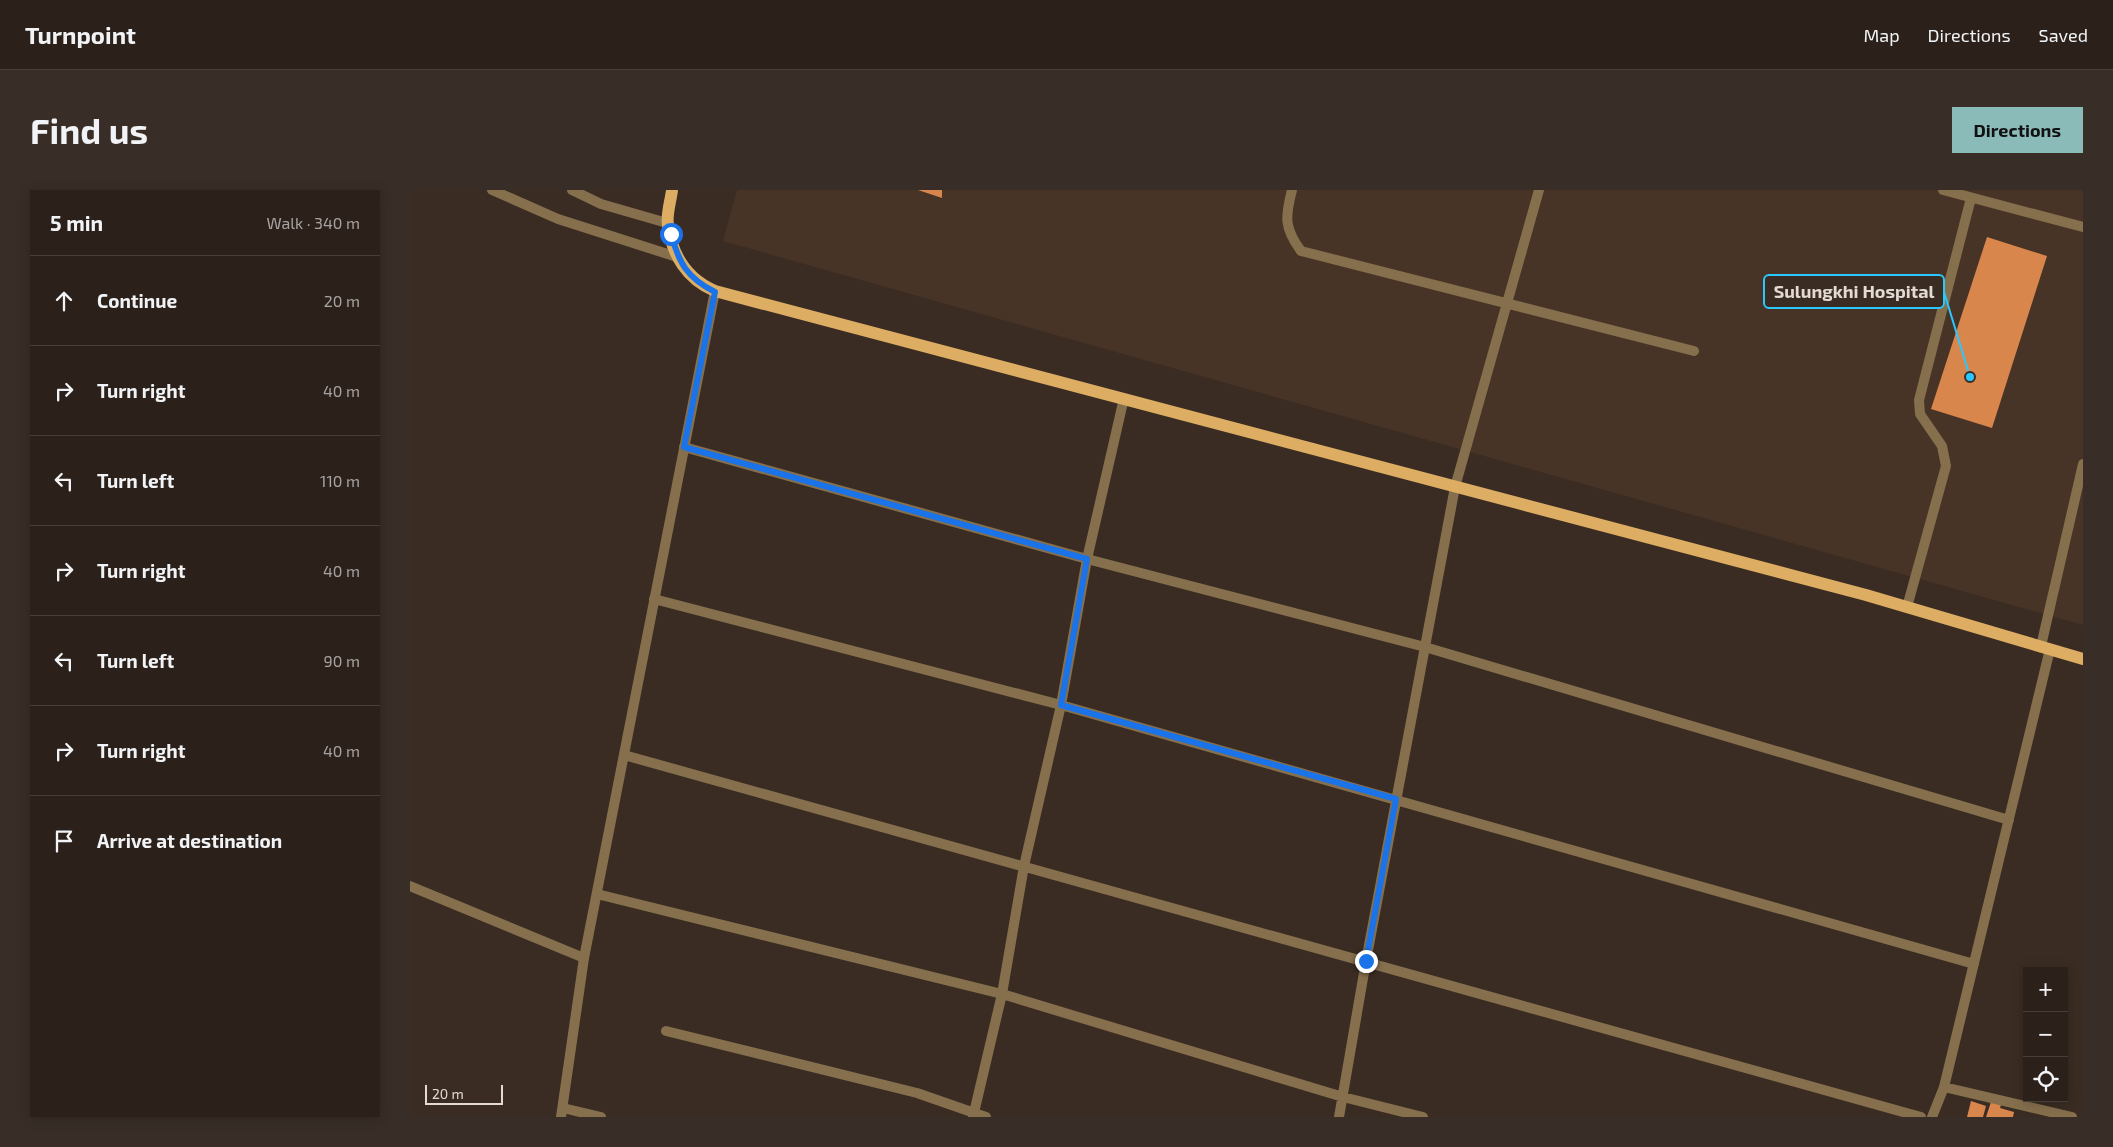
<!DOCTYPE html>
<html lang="en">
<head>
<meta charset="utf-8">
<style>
  :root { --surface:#2c211a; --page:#382e27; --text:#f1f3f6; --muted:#a6a3a2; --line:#483e39; --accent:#8bbbb9 }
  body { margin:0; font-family:"Exo 2",sans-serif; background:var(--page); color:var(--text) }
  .controls { position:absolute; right:15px; bottom:15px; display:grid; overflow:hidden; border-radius:0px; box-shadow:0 2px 12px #0003 }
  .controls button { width:45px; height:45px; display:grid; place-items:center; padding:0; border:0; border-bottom:1px solid var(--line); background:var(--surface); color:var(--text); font:25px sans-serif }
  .scale { position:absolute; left:15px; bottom:12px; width:78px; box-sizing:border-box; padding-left:5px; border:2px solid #e3dad4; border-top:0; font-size:14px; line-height:18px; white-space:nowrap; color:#e3dad4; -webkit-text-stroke:4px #3a2c22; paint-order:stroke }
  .stop { position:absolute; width:15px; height:15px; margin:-11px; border:4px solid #1a73e8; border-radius:50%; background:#fff }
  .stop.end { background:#1a73e8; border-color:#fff; box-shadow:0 1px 5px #0008 }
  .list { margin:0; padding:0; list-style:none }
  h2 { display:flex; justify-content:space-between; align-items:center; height:65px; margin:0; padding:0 20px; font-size:21px }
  h2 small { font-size:16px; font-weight:400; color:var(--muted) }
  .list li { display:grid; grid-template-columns:32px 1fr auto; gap:15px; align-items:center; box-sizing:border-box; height:90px; padding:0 20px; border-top:1px solid var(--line) }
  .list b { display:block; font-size:19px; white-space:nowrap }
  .list em { font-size:16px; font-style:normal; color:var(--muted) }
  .icon { flex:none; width:28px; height:28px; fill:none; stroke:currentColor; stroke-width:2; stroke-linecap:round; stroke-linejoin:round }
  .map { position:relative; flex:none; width:1673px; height:927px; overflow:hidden; border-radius:0px }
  header { display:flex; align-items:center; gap:30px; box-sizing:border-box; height:70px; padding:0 25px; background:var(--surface); border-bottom:1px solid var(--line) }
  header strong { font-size:24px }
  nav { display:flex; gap:28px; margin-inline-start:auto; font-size:18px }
  .intro { display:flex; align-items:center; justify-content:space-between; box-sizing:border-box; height:120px; padding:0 30px }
  h1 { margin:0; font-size:35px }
  .button { padding:12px 22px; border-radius:0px; background:var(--accent); color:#111; font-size:18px; font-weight:700 }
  main { display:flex; gap:30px; padding:0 30px }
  aside { flex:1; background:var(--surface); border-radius:0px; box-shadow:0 2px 12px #0003 }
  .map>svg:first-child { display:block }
  .built { fill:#483426 }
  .building { fill:#d9864d }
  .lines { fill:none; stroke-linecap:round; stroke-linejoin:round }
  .service { stroke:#856f4d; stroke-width:10 }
  .minor { stroke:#856f4d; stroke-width:10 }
  .tertiary { stroke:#856f4d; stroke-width:10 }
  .primary { stroke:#dcad63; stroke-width:12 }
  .route { stroke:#1a73e8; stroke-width:6 }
  .leader { fill:none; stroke:#29c8ff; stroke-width:2 }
  .callout-dot { fill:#29c8ff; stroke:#3a2c22; stroke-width:2 }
  .callout { fill:#3a2c22; stroke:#29c8ff; stroke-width:2 }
  .callout-label { font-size:18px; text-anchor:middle; font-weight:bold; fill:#e3dad4 }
</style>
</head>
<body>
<header>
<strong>Turnpoint</strong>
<nav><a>Map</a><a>Directions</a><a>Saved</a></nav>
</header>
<div class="intro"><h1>Find us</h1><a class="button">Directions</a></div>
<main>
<aside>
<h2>5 min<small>Walk · 340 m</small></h2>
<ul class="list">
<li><svg class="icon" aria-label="ahead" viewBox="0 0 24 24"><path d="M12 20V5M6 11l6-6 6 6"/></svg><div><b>Continue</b></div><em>20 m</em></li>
<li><svg class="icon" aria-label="right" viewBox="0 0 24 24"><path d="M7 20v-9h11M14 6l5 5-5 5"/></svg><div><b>Turn right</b></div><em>40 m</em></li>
<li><svg class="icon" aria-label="left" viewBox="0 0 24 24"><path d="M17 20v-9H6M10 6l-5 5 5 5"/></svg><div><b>Turn left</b></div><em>110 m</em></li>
<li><svg class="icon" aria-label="right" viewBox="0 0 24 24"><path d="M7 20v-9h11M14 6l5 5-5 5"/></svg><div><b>Turn right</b></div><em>40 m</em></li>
<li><svg class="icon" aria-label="left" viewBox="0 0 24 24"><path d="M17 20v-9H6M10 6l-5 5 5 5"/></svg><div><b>Turn left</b></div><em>90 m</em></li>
<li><svg class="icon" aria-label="right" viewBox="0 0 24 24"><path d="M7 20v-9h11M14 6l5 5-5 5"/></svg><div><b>Turn right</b></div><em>40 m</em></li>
<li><svg class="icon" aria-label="arrive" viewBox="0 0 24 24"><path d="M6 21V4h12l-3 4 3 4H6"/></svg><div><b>Arrive at destination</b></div></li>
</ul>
</aside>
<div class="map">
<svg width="1673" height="927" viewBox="0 0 1673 927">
  <rect width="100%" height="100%" fill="#3a2c22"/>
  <path class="built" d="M327,0H1673V435L313,51Z"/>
  <path class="building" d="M508,0H532V8Z
    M1577,47L1637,66L1582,238L1521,219Z
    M1561,911L1576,916L1573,927H1557Z
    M1581,912L1591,915L1590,918L1604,922L1603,927H1576Z"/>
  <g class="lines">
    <path class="service" d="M882,0C875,27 874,38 891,61L1284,161
      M1533,0L1673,37
      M1045,297L1129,0
      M1497,417L1536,276L1532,256L1510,224L1509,210L1561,8
      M1631,456L1673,274"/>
    <path class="minor" d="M82,0L148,29L267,67
      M162,0L191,14L257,33
      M274,257L677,369L1015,457L1599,630
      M244,409L651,515L1564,774
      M214,565L1511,927
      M0,696L174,768
      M187,704L592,804L933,907L1013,927
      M256,841L507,903L576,927
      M1534,897L1662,927
      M153,918L191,927
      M563,927L592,804L614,676L651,515L677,369L714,208
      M929,927L956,771L1045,297
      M1522,927L1534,897L1640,459"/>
    <path class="tertiary" d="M151,927L174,768L305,101"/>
    <path class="primary" d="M262,0C261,10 256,25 258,35C262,65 277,89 305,101L1456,405L1673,469"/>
  </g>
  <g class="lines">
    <path class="route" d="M261,44C269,73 277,88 305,102L274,257L677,369L651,515L986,609L956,771"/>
  </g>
  <path class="leader" d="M1560 187L1534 102"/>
  <circle class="callout-dot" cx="1560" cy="187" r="5"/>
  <rect class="callout" x="1354" y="85" width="180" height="33" rx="5"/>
  <g class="callout-label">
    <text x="1444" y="108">Sulungkhi Hospital</text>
  </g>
</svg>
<div class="controls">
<button>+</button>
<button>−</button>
<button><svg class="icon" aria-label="locate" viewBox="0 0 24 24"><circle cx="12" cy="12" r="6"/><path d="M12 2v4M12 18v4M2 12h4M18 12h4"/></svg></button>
</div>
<div class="scale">20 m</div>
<div class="stop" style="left:261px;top:44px"></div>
<div class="stop end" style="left:956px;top:771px"></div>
</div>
</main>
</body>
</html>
